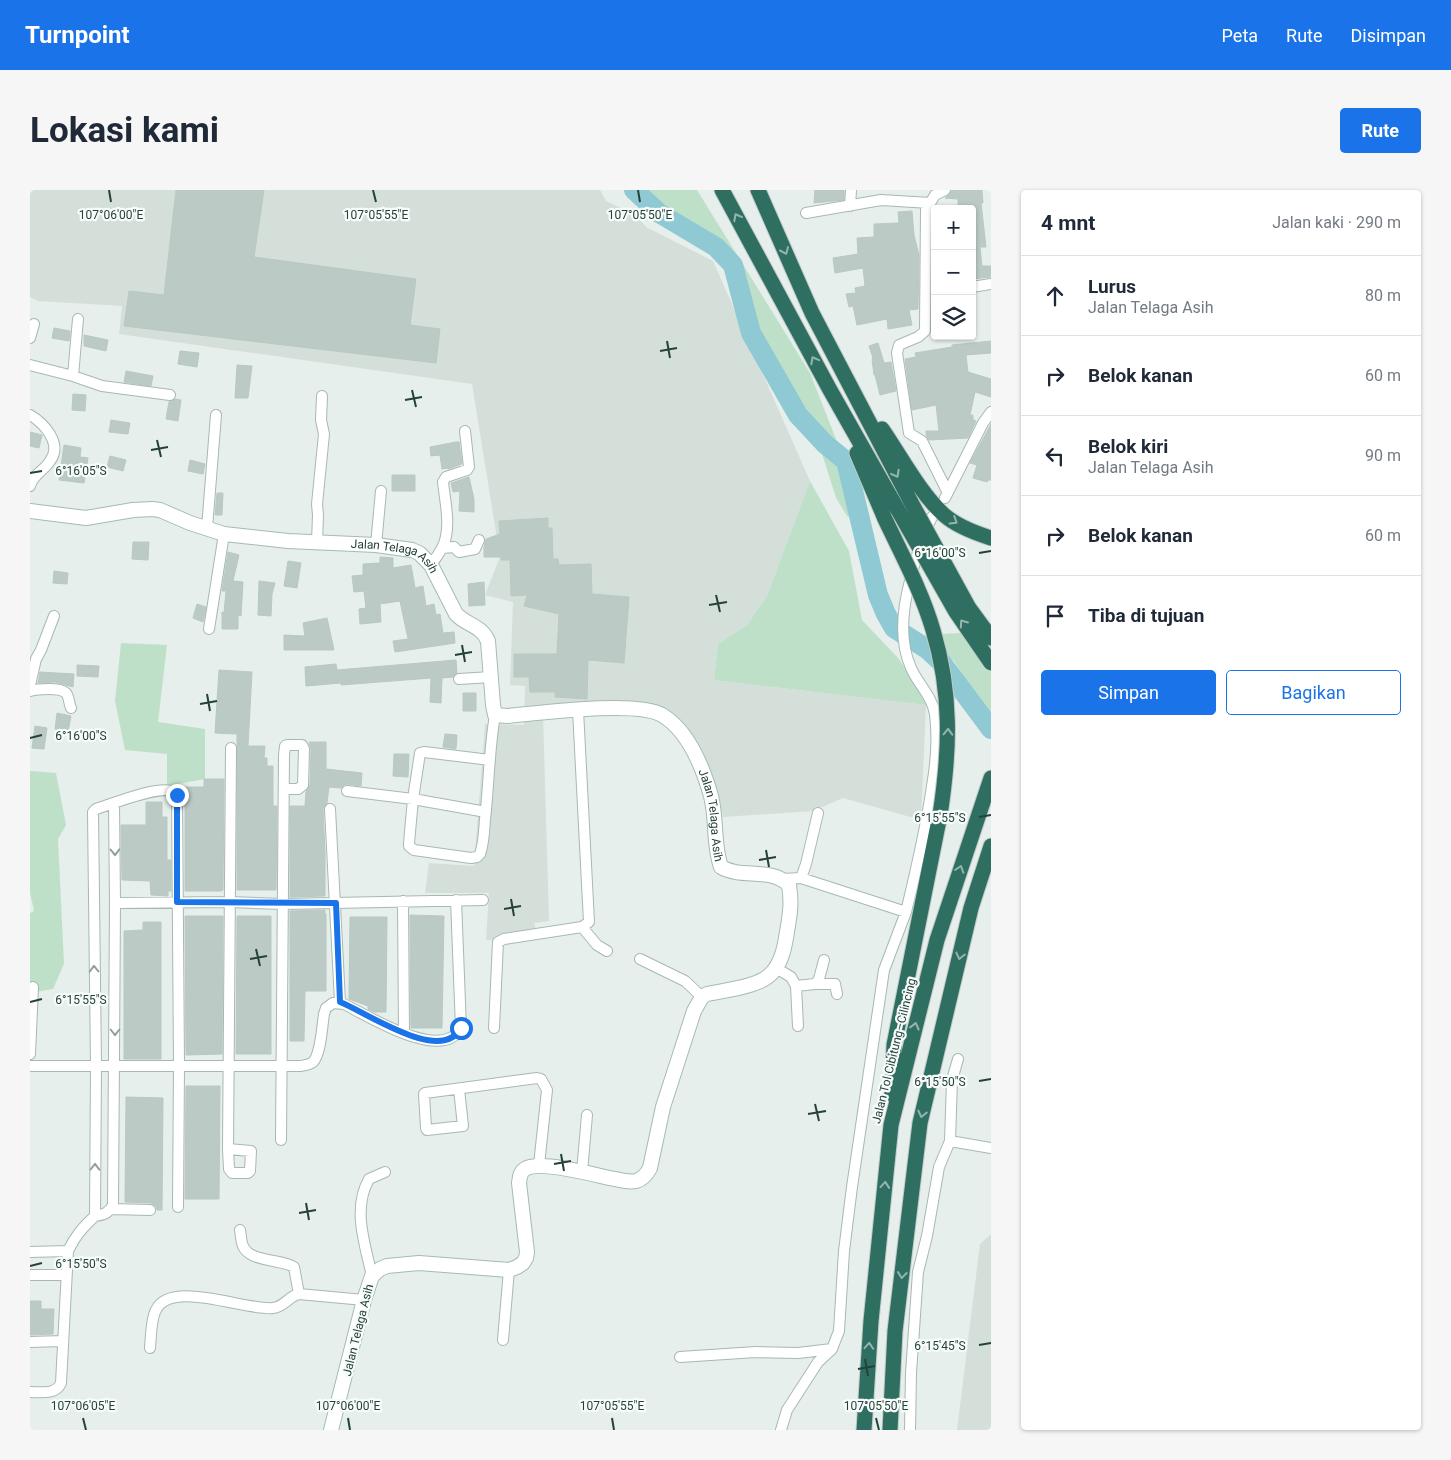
<!DOCTYPE html>
<html lang="id">
<head>
<meta charset="utf-8">
<style>
  :root { --surface:#fff; --page:#f6f6f7; --text:#1f2937; --muted:#747a83; --line:#e0e1e3; --accent:#1a73e8 }
  body { margin:0; font-family:Roboto,sans-serif; background:var(--page); color:var(--text) }
  .controls { position:absolute; right:15px; top:15px; display:grid; overflow:hidden; border-radius:5px; box-shadow:0 1px 4px #0004 }
  .controls button { width:45px; height:45px; display:grid; place-items:center; padding:0; border:0; border-bottom:1px solid var(--line); background:var(--surface); color:var(--text); font:25px sans-serif }
  .stop { position:absolute; width:15px; height:15px; margin:-11px; border:4px solid #1a73e8; border-radius:50%; background:#fff }
  .stop.end { background:#1a73e8; border-color:#fff; box-shadow:0 1px 5px #0008 }
  .list { margin:0; padding:0; list-style:none }
  h2 { display:flex; justify-content:space-between; align-items:center; height:65px; margin:0; padding:0 20px; font-size:21px }
  h2 small { font-size:16px; font-weight:400; color:var(--muted) }
  .list li { display:grid; grid-template-columns:32px 1fr auto; gap:15px; align-items:center; box-sizing:border-box; height:80px; padding:0 20px; border-top:1px solid var(--line) }
  .list b { display:block; font-size:19px; white-space:nowrap }
  .list p { margin:0; font-size:16px; white-space:nowrap; color:var(--muted) }
  .list em { font-size:16px; font-style:normal; color:var(--muted) }
  .actions { display:flex; gap:10px; padding:15px 20px }
  .actions a { flex:1; padding:11px 0; border:1px solid var(--accent); border-radius:5px; text-align:center; font-size:18px; color:var(--accent) }
  .actions .main { background:var(--accent); color:#fff }
  .icon { flex:none; width:28px; height:28px; fill:none; stroke:currentColor; stroke-width:2; stroke-linecap:round; stroke-linejoin:round }
  .map { position:relative; flex:none; width:961px; height:1240px; overflow:hidden; border-radius:5px }
  header { display:flex; align-items:center; gap:30px; box-sizing:border-box; height:70px; padding:0 25px; background:var(--accent); color:#fff }
  header strong { font-size:24px }
  nav { display:flex; gap:28px; margin-inline-start:auto; font-size:18px }
  .intro { display:flex; align-items:center; justify-content:space-between; box-sizing:border-box; height:120px; padding:0 30px }
  h1 { margin:0; font-size:35px }
  .button { padding:12px 22px; border-radius:5px; background:var(--accent); color:#fff; font-size:18px; font-weight:700 }
  main { display:flex; gap:30px; padding:0 30px }
  aside { flex:1; background:var(--surface); border-radius:5px; box-shadow:0 1px 4px #0004 }
  .map>svg:first-child { display:block }
  .built { fill:#d4dfda }
  .green { fill:#bfe0c8 }
  .lines { fill:none; stroke-linecap:round; stroke-linejoin:round }
  .river { stroke:#8ec9d4; stroke-width:20 }
  .building { fill:#bbcac4; stroke:#b8c9c2 }
  .street-casing { stroke:#a8b8b2; stroke-width:12 }
  .secondary-casing { stroke:#a4bbb3; stroke-width:16 }
  .highway-casing { stroke:#c2cac8; stroke-width:17 }
  .street { stroke:#fff; stroke-width:10 }
  .secondary { stroke:#fff; stroke-width:14 }
  .highway { stroke:#2f6f62; stroke-width:15 }
  .highway-bridge-casing { stroke:#c2cac8; stroke-width:17; stroke-linecap:butt }
  .highway-bridge { stroke:#2f6f62; stroke-width:15 }
  .oneway { stroke:#93b5ae }
  .oneway2 { stroke:#92a09c }
  .route { stroke:#1a73e8; stroke-width:6 }
  .ticks { fill:none; stroke:#24423a; stroke-width:2 }
  .labels { text-anchor:middle; stroke-width:4.5; stroke-linejoin:round; paint-order:stroke }
  .street-label { font-size:12px; fill:#24423a; stroke:#f7fbf9 }
  .ticks-label { font-size:12px; text-anchor:middle; fill:#24423a; stroke:#f7fbf9; stroke-width:4.5; stroke-linejoin:round; paint-order:stroke }
</style>
</head>
<body>
<header>
<strong>Turnpoint</strong>
<nav><a>Peta</a><a>Rute</a><a>Disimpan</a></nav>
</header>
<div class="intro"><h1>Lokasi kami</h1><a class="button">Rute</a></div>
<main>
<div class="map">
<svg width="961" height="1240" viewBox="0 0 961 1240">
  <rect width="100%" height="100%" fill="#e6efeb"/>
  <path class="built" d="M0,0H570L576,11L606,25L616,37L683,71L780,291L737,406L717,435L688,454L684,490L896,515L891,630L813,608L783,621L693,627L687,600L646,531L622,521L513,524L519,731L504,733L509,749L456,750L459,703H395L399,673L444,676L455,534L494,535L495,496L480,495L483,412L455,405L470,367L442,194L89,144L92,116L8,111L0,107Z
    M961,1044V1240H927L950,1054Z"/>
  <path class="green" d="M598,0H667L780,183L817,277L835,335L817,326L806,308L788,251L735,157L711,77L681,50L609,13Z
    M780,291L819,361L832,430L869,469L896,515L684,490L688,454L717,435L737,406Z
    M961,441V530L924,471L884,449L913,444Z
    M91,453L137,455L128,532L175,539V589L137,596V564L95,560L85,511Z
    M0,581L26,583L36,635L28,649L34,774L23,799L0,803V723L4,721L0,702Z"/>
  <g class="lines">
    <path class="river" d="M604,0L629,23L686,57L703,75L721,143L768,225L795,254L816,271L848,405L856,424L864,438L897,459L911,472L961,539"/>
  </g>
  <path class="building" d="M146,0H234L224,67L386,89L380,135L410,139L406,173L94,136L99,101L134,105Z
    M785,0H814V10L784,13Z
    M922,0H952L953,13H951L956,57H950L952,76H961V87L942,89V19H928V9L915,8L920,4Z
    M882,21L884,45L889,65L888,119L879,120L882,135L858,139L857,129L827,135L823,116L819,117L816,104L826,103L825,98L835,96L833,78L805,83L803,68L828,64L827,48L844,47V34L869,33L868,22Z
    M24,138L40,141L39,151L22,148Z
    M54,145L78,150L76,161L54,156Z
    M961,151V163L936,165V166L938,182L961,189V207L945,202L940,225H943V230L946,231L938,248L899,250L896,245V241H909L906,215L882,220L875,169L886,167L885,163L922,157V155Z
    M848,153L854,173L861,172L866,201L850,205L845,185H844L842,169L843,168L839,156Z
    M150,161L169,163L167,177L148,174Z
    M207,175L222,176L218,208H205Z
    M96,181L123,186L121,196L94,192Z
    M43,204L56,205L55,221L42,220Z
    M145,209L151,210L148,231L136,229L139,212Z
    M81,230L100,233L98,244L79,242Z
    M961,234V290H958L957,292L943,288L947,275L940,273Z
    M0,242L12,245L9,258L0,256Z
    M426,252H429L432,274L418,279V278L412,279L410,265L401,266L400,257Z
    M34,255L51,258L50,267L58,268L54,293L29,290Z
    M80,266L96,270L93,281L77,277Z
    M160,270L175,274L173,284L158,281Z
    M362,285H385V301H362Z
    M439,287L444,309V322L429,321L430,301L423,302L421,293Z
    M187,303H193L192,325H185Z
    M518,328V338H522L523,369H528L529,375L561,374L562,404L599,407L594,473L558,470L557,509L525,507V502H500L499,487H484V464H527L529,424L494,416L497,405L481,406L480,370H471V367H454V357L456,349L470,344L469,331Z
    M103,352H119L118,370L102,369Z
    M198,362L209,365L203,391L213,392L211,426L208,425V439H192V422L194,423L196,401H192Z
    M350,367L363,368V378L381,375L385,398L393,396L396,416L404,414L406,425L410,424L413,443L424,442L425,453L365,462L363,451L378,449L370,411L350,414L351,432L330,434L329,419L336,418L334,401L324,402L322,386L333,385V374L350,373Z
    M258,371L271,373L267,398L254,396Z
    M24,381L38,383L37,394L23,393Z
    M229,391L245,393L242,404L241,426L228,425Z
    M454,392L455,415L439,416L438,394Z
    M167,414L176,417L173,432L163,428Z
    M297,428L304,460H254V445L275,446L273,433Z
    M426,470L427,483L423,487L412,488L411,513L400,512L401,488L311,495V493L276,496L275,477L306,474L307,480Z
    M47,475L69,476L68,487L47,486Z
    M189,480L222,482L218,556H235L234,568H237V576H243V616H247L246,700H207V544L185,543Z
    M10,482L44,484L43,497L25,492L8,493Z
    M433,503H446V521H433Z
    M27,523L41,526L38,542L25,539Z
    M5,536L17,538L14,559L2,558Z
    M415,544L427,545L426,559L413,557Z
    M279,552H296V579L332,583L331,596L317,594L314,595L311,598L299,597L297,613L293,619L295,662V706L260,707V616H275L276,602L280,595L281,559Z
    M364,564H379L378,587L363,586Z
    M174,589H194L193,700L191,701H155V597H174Z
    M116,612H132V627H137V670H141V701H138V706L121,705L120,691L92,690L91,635H116Z
    M295,720V724H296V801H275L274,851H260V721Z
    M380,725L414,726L412,838H381Z
    M155,726H193L192,864L156,865Z
    M207,726H241V864H206Z
    M320,727H357L356,822H344L338,819V816L319,809Z
    M113,732H131V869H94V741L113,740Z
    M156,896H190L189,1009H155Z
    M96,907L133,908L132,1020H127L126,1016L121,1013L95,1012Z
    M0,1111H11V1119H24L23,1144L0,1145Z"/>
  <g class="lines">
    <g class="street-casing">
      <path id="street" d="M915,0L905,5L896,20L895,141L888,147L869,155L867,163L879,243L892,251L917,301
        M820,16L821,0
        M776,23L851,10L900,13
        M942,97L961,94
        M0,148L4,134
        M0,175L43,186L72,196L140,205
        M43,186L48,129
        M0,225C14,233 33,254 20,271C14,281 3,284 0,296
        M915,308L953,233L961,222
        M177,338L186,225
        M895,342L902,327
        M287,353L288,325L287,314L294,244L291,230L292,206
        M346,355L351,301
        M412,358L424,357L429,362L445,359L449,350
        M401,375C404,370 409,364 412,358C422,339 415,312 413,292L416,287L437,280L439,277L435,241
        M179,439L194,344
        M429,489L461,487
        M0,495L6,469L11,460L24,426
        M0,501C7,499 30,497 36,503C39,506 39,514 41,518
        M460,570L394,562L390,563L383,609L379,653V656L384,660L441,668L447,667L450,664C454,653 454,641 455,629C459,594 459,559 465,525
        M317,601L383,609L456,622
        M300,619L310,812
        M771,688L776,674L788,623
        M373,711L374,843
        M85,713L200,712L253,714L453,710
        M876,722C886,680 896,639 902,596C906,573 908,548 905,524C902,506 888,494 881,478C864,440 878,394 890,356
        M552,737L567,755L577,761
        M610,769L655,791L672,807
        M746,778L761,787L766,796L768,836
        M785,794H805L807,804
        M766,796L785,794L789,789L794,770
        M464,838L468,752L474,749L552,737L559,732L548,520
        M0,864L3,797
        M0,876H271C275,875 279,875 283,872C291,864 292,836 294,824L296,818L303,813L314,814C338,826 412,873 431,838L426,710
        M429,899L433,936L397,940L396,938L394,904L395,903L507,888L511,889L517,900L509,975
        M251,950L254,565L255,556L257,555H272L274,559L273,595L268,599H254
        M920,951L961,958
        M198,959L221,961L220,981L218,983H202L199,979L198,959L201,558
        M552,982L557,925
        M81,1019L120,1020
        M65,1026L66,876L63,622L66,619C82,614 130,594 145,602L147,605L149,876L148,1017
        M210,1040C211,1045 211,1052 213,1056C219,1072 251,1069 264,1077L269,1104
        M0,1062L38,1061
        M0,1085H36
        M342,1086C335,1054 322,1019 339,989L355,982
        M473,1150L479,1080
        M0,1152L33,1151
        M120,1158C121,1148 121,1128 126,1120C141,1089 215,1121 243,1118C254,1117 259,1106 269,1104L334,1110
        M650,1167L726,1162L768,1163L802,1159
        M0,1202C11,1202 26,1205 31,1193L38,1061C45,1046 53,1037 65,1026C73,1025 79,1023 83,1015L85,713L84,613
        M751,1240L757,1220L788,1172L802,1159L809,1141L814,1061L822,997L854,780L876,722L771,688L753,689
        M880,1240L881,1183L888,1082L897,1046L909,977L920,951L922,890L928,869"/>
    </g>
    <g class="secondary-casing">
      <g id="secondary">
        <path id="s1" d="M0,321L56,328L103,320L122,319L130,320L160,333L194,344L258,351L346,355L382,360L389,363L401,375L426,424C436,435 451,435 458,451L463,515L465,525L477,526C510,523 607,510 632,525C659,541 673,578 681,606C687,629 683,655 691,677C712,689 741,677 759,695C762,713 760,724 757,742C755,754 753,768 745,779C734,797 696,800 677,804L672,807L664,821L633,917L620,978C617,984 613,989 606,991C597,993 588,989 579,988C562,984 509,970 495,979C490,982 490,987 489,993L497,1062L496,1068L493,1073L487,1077L479,1080L389,1073L357,1076L350,1079L342,1086L334,1110L301,1240"/>
      </g>
    </g>
    <g class="highway-casing">
      <path id="highway" d="M692,0L800,200L868,320
        M728,0L782,123L882,314
        M852,239C870,265 890,303 913,324C926,336 945,343 961,348
        M827,263L855,329
        M862,904L864,855L910,625
        M834,1240L841,1131L861,935L907,750L961,588
        M860,1240L865,1141L890,933L941,718L961,656"/>
    </g>
    <use href="#street" class="street"/>
    <use href="#secondary" class="secondary"/>
    <use href="#highway" class="highway"/>
    <g class="highway-bridge-casing">
      <path id="highway-bridge" d="M882,314L939,418L961,448
        M868,320L926,422L961,473
        M855,329C872,365 892,402 903,440C922,504 920,560 910,625"/>
    </g>
    <use href="#highway-bridge" class="highway-bridge"/>
  </g>
  <defs><path id="oneway-chevron" d="M-2-3.5L2.5 0L-2 3.5" fill="none" stroke-width="1.6" stroke-linecap="round" stroke-linejoin="round" transform="scale(1.25)"/></defs>
  <g class="oneway">
    <use href="#oneway-chevron" transform="translate(707 27) rotate(-118)"/>
    <use href="#oneway-chevron" transform="translate(755 61) rotate(66)"/>
    <use href="#oneway-chevron" transform="translate(784 170) rotate(-118)"/>
    <use href="#oneway-chevron" transform="translate(866 284) rotate(62)"/>
    <use href="#oneway-chevron" transform="translate(924 331) rotate(32)"/>
    <use href="#oneway-chevron" transform="translate(933 433) rotate(-125)"/>
    <use href="#oneway-chevron" transform="translate(918 542) rotate(-88)"/>
    <use href="#oneway-chevron" transform="translate(930 679) rotate(-72)"/>
    <use href="#oneway-chevron" transform="translate(930 766) rotate(103)"/>
    <use href="#oneway-chevron" transform="translate(885 836) rotate(-76)"/>
    <use href="#oneway-chevron" transform="translate(892 924) rotate(103)"/>
    <use href="#oneway-chevron" transform="translate(855 995) rotate(-85)"/>
    <use href="#oneway-chevron" transform="translate(872 1085) rotate(97)"/>
    <use href="#oneway-chevron" transform="translate(839 1156) rotate(-86)"/>
  </g>
  <g class="oneway2">
    <use href="#oneway-chevron" transform="translate(85 662) rotate(89)"/>
    <use href="#oneway-chevron" transform="translate(64 779) rotate(-91)"/>
    <use href="#oneway-chevron" transform="translate(85 842) rotate(90)"/>
    <use href="#oneway-chevron" transform="translate(65 977) rotate(-89)"/>
  </g>
  <g class="lines">
    <path class="route" d="M147,605V712L306,713L310,812C336,822 411,875 431,838"/>
  </g>
  <path class="ticks" d="M79,0L81,12M343,0L346,12M608,0L610,12M637,151L640,168M630,161L647,158M382,200L386,217M375,210L392,207M127,250L131,267M121,260L138,257M0,283L12,281M949,363L961,361M686,405L690,422M679,415L697,412M432,455L435,472M425,465L442,462M177,504L180,521M170,514L187,511M0,548L12,545M949,627L961,625M736,660L739,677M729,670L746,667M481,709L484,726M474,719L491,716M226,759L230,776M220,769L237,766M0,812L12,809M949,891L961,889M785,914L789,931M778,924L796,921M531,964L534,981M524,974L541,971M276,1013L279,1030M269,1023L286,1020M0,1076L12,1073M949,1155L961,1153M835,1169L838,1186M828,1179L845,1176M53,1228L56,1240M318,1228L320,1240M582,1228L584,1240M846,1228L849,1240"/>
  <g class="labels">
    <g class="street-label">
      <text dy="4" stroke="none"><textPath href="#s1" startOffset="374">Jalan Telaga Asih</textPath></text>
      <text dy="4" stroke="none"><textPath href="#s1" startOffset="869">Jalan Telaga Asih</textPath></text>
      <text transform="translate(864 861) rotate(-76)" y="4">Jalan Tol Cibitung–Cilincing</text>
      <text transform="translate(328 1140) rotate(-76)" y="4">Jalan Telaga Asih</text>
    </g>
  </g>
  <g class="ticks-label">
    <text x="81" y="29">107°06'00"E</text>
    <text x="346" y="29">107°05'55"E</text>
    <text x="610" y="29">107°05'50"E</text>
    <text x="51" y="285">6°16'05"S</text>
    <text x="910" y="367">6°16'00"S</text>
    <text x="51" y="550">6°16'00"S</text>
    <text x="910" y="632">6°15'55"S</text>
    <text x="51" y="814">6°15'55"S</text>
    <text x="910" y="896">6°15'50"S</text>
    <text x="51" y="1078">6°15'50"S</text>
    <text x="910" y="1160">6°15'45"S</text>
    <text x="53" y="1220">107°06'05"E</text>
    <text x="318" y="1220">107°06'00"E</text>
    <text x="582" y="1220">107°05'55"E</text>
    <text x="846" y="1220">107°05'50"E</text>
  </g>
</svg>
<div class="controls">
<button>+</button>
<button>−</button>
<button><svg class="icon" aria-label="layers" viewBox="0 0 24 24"><path d="M12 4l9 5-9 5-9-5zM3 14l9 5 9-5"/></svg></button>
</div>
<div class="stop" style="left:431px;top:838px"></div>
<div class="stop end" style="left:147px;top:605px"></div>
</div>
<aside>
<h2>4 mnt<small>Jalan kaki · 290 m</small></h2>
<ul class="list">
<li><svg class="icon" aria-label="ahead" viewBox="0 0 24 24"><path d="M12 20V5M6 11l6-6 6 6"/></svg><div><b>Lurus</b><p>Jalan Telaga Asih</p></div><em>80 m</em></li>
<li><svg class="icon" aria-label="right" viewBox="0 0 24 24"><path d="M7 20v-9h11M14 6l5 5-5 5"/></svg><div><b>Belok kanan</b></div><em>60 m</em></li>
<li><svg class="icon" aria-label="left" viewBox="0 0 24 24"><path d="M17 20v-9H6M10 6l-5 5 5 5"/></svg><div><b>Belok kiri</b><p>Jalan Telaga Asih</p></div><em>90 m</em></li>
<li><svg class="icon" aria-label="right" viewBox="0 0 24 24"><path d="M7 20v-9h11M14 6l5 5-5 5"/></svg><div><b>Belok kanan</b></div><em>60 m</em></li>
<li><svg class="icon" aria-label="arrive" viewBox="0 0 24 24"><path d="M6 21V4h12l-3 4 3 4H6"/></svg><div><b>Tiba di tujuan</b></div></li>
</ul>
<div class="actions"><a class="main">Simpan</a><a>Bagikan</a></div>
</aside>
</main>
</body>
</html>
